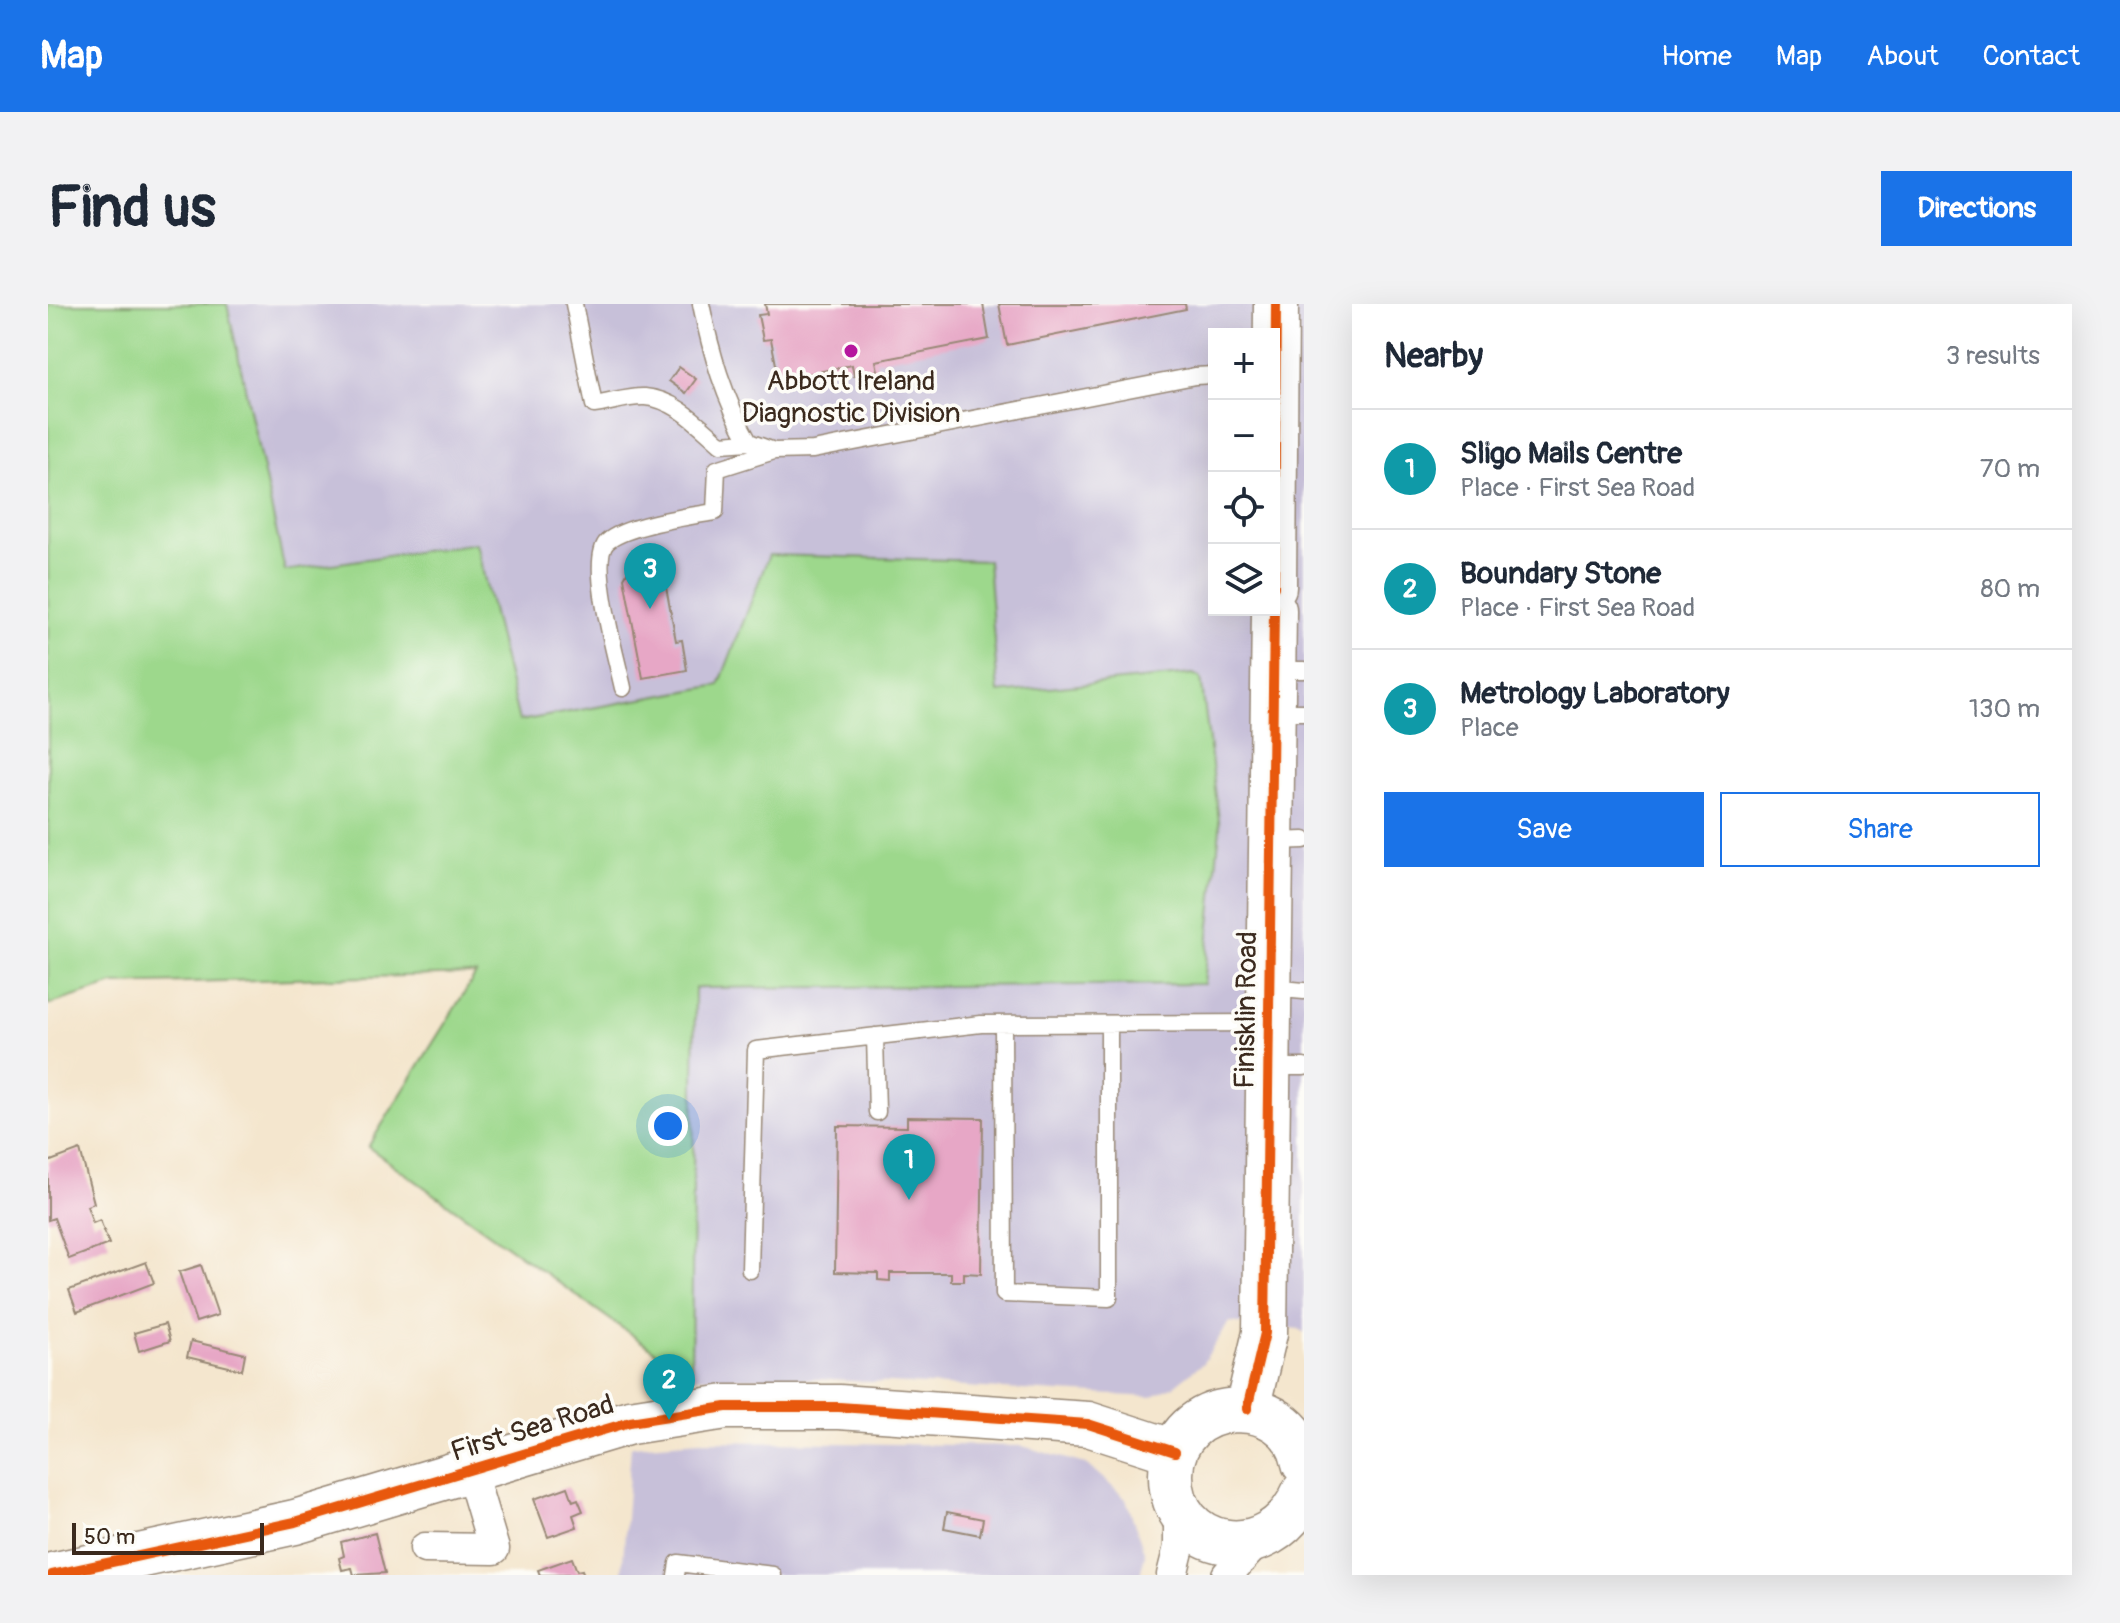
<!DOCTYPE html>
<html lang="en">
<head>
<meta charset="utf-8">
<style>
  :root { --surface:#fff; --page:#f2f2f3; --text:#1f2937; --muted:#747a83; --line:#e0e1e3; --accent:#1a73e8 }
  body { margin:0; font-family:Pangolin,sans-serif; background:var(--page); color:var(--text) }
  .controls { position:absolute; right:24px; top:24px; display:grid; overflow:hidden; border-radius:0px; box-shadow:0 8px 32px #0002 }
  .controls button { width:72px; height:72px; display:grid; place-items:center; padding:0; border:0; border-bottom:2px solid var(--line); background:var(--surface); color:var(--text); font:40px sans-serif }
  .scale { position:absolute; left:24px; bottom:20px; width:192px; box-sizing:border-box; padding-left:8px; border:4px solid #3b2a1e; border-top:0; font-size:22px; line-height:28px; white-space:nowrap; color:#3b2a1e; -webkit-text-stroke:6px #fdfcf7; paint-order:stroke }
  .you { position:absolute; left:620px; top:822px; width:28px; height:28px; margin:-20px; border:6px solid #fff; border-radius:50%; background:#1a73e8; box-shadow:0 0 0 12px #1a73e833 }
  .badge { display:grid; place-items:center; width:52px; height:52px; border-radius:50%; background:var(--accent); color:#fff; font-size:26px; font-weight:700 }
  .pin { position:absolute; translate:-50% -66px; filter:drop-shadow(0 2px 4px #0008) }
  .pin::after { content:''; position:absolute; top:42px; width:28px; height:24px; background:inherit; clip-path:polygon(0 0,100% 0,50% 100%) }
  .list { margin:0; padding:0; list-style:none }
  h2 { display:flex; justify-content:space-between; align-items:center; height:104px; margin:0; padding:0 32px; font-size:34px }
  h2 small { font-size:26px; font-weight:400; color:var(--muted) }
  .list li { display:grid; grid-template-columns:52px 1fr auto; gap:24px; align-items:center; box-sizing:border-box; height:120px; padding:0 32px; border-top:2px solid var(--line) }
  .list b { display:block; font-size:30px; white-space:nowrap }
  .list p { margin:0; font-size:26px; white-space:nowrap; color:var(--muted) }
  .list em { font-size:26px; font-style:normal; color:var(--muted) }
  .actions { display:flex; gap:16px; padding:24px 32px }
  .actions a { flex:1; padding:18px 0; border:2px solid var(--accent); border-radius:0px; text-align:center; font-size:28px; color:var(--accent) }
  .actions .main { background:var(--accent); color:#fff }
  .icon { flex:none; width:44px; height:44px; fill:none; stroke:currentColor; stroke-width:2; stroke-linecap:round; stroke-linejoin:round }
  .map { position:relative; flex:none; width:1256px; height:1271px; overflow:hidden; border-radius:0px }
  header { display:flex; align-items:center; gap:48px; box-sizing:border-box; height:112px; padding:0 40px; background:var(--accent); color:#fff }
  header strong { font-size:38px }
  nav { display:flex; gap:44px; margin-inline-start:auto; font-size:28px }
  .intro { display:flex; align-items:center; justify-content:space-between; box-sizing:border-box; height:192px; padding:0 48px }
  h1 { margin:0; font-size:56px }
  .button { padding:20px 36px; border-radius:0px; background:var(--accent); color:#fff; font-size:28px; font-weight:700 }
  main { display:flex; gap:48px; padding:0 48px }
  aside { flex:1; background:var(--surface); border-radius:0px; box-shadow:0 8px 32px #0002 }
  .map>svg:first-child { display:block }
  .industrial { fill:#c7c0d9; fill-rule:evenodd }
  .green { fill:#9dd88c; stroke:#6c8155; stroke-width:2 }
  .building { fill:#e7a7c6 }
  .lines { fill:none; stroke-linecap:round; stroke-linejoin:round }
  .lane-casing { stroke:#988876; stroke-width:19 }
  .street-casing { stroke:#988876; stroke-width:33 }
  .secondary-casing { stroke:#988876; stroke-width:47 }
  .lane { stroke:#fff; stroke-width:16 }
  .street { stroke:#fff; stroke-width:30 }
  .secondary { stroke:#fff; stroke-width:44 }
  .cycleway-casing { stroke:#fdfcf7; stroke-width:15 }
  .cycleway { stroke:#e8590c; stroke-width:10 }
  .poi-dot { fill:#b5179e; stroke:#fdfcf7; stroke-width:3 }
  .labels { text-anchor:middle; stroke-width:7; stroke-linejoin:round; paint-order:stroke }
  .poi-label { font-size:28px; fill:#3b2a1e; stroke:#fdfcf7 }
  .street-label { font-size:28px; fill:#3b2a1e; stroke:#fdfcf7 }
</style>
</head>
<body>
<header>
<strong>Map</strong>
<nav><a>Home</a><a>Map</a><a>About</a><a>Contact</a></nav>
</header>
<div class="intro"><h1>Find us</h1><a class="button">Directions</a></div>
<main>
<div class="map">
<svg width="1256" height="1271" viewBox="0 0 1256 1271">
  <rect width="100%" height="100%" fill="#fdfcf7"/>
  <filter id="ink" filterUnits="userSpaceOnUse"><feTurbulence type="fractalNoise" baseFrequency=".0125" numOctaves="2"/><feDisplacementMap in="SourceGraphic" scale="16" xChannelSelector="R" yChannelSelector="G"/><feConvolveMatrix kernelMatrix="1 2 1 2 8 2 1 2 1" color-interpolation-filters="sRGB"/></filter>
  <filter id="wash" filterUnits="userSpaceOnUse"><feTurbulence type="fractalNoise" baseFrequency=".006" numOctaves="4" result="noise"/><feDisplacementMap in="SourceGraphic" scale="32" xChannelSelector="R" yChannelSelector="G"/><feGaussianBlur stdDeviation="1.8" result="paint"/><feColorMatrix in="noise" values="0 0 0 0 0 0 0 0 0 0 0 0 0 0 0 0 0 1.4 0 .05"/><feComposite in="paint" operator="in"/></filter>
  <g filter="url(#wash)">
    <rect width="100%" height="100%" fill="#f4e6ce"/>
    <path class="industrial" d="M179,0H1256V1029L1251,1025L1181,1018L1155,1059L1126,1082L1103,1093L766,1075L643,1073L647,683L1155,680L1153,374L1145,370L950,390L671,381L471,417L428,239L237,267ZM1166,30H1226V306H1166Z
      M652,1137L974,1142L1040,1161L1078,1195L1097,1250L1092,1271H574L583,1142Z"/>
    <path class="green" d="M0,0H179L237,267L428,239L471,417L671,381L721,251L940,257L950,389L1145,370L1153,374L1172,524L1156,680L647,684L643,1073L320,843L428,670L66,680L0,701Z"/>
    <g id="blocks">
      <path class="building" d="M717,0H935L941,35L828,57L830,67L806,72L804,61L731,76L723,35L715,36L710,11L719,10Z
        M951,0H1137L1138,5L959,41Z
        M631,63L648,75L638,89L621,77Z
        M591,248L615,267L628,337L634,336L639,366L595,374L576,274Z
        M859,813L935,814L933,970L916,969V977H903V969H842V977L830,976V969L787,968L789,822L859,823Z
        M32,846L46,899L39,902L45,919L52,916L61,940L21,955L6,914L0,916V858Z
        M98,958L106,979L29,1008L21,986Z
        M153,961L170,1011L148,1018L131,968Z
        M117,1020L122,1037L91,1047L86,1029Z
        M143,1037L197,1050L194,1066L139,1053Z
        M520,1183L525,1197L530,1195L535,1207L525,1211L529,1223L500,1233L486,1195Z
        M899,1208L935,1215L932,1231L896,1224Z
        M327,1229L337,1269L306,1271L304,1264L294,1266L291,1254L296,1252L293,1238Z
        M524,1254L529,1267L534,1266L536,1271H492L490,1266Z"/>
    </g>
  </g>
  <g filter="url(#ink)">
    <use href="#blocks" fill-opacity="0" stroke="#988876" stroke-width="2"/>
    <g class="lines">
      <g class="lane-casing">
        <path id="lane" d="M526,0L546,101C562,99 581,92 597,93C627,95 651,121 673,140L701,138L726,147L765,146L1147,72L1166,71
          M653,0C663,49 676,94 701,138
          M1226,366H1256
          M575,384C569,356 540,256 559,238C577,221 642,212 667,208L669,165L726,147
          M1226,408H1256
          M1226,537L1256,536
          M1223,684L1256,687
          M955,721L956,990L1061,994V722
          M827,732L829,808
          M1222,763H1256
          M702,966L708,746L933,720L1220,719
          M628,1271L630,1259L725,1271"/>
      </g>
      <g class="street-casing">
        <path id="street" d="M377,1244L446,1245L423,1168
          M1124,1271L1131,1243V1205
          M1179,1271L1211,1236"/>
      </g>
      <g class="secondary-casing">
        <path id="secondary" d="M1226,283L1228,0
          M1199,1105L1217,1029L1226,306
          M1256,1159C1242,1083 1124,1091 1123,1170C1122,1247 1222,1267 1256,1188
          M4,1271L247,1218L582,1118L678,1103H791L1040,1120L1127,1148"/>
      </g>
      <use href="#lane" class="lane"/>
      <use href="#street" class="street"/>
      <use href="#secondary" class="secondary"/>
      <g class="cycleway-casing">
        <path id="cycleway" d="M1226,283L1228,0
          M1199,1105L1217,1029L1226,306
          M4,1271L247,1218L582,1118L678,1103H791L1040,1120L1127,1148"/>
      </g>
      <use href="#cycleway" class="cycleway"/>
    </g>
  </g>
  <circle class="poi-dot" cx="803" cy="47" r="8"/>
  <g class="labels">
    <g class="poi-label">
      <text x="803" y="86">Abbott Ireland<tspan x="803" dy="32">Diagnostic Division</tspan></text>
    </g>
    <g class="street-label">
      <text transform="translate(1197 706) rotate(-89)" y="10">Finisklin Road</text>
      <text transform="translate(484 1123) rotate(-17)" y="10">First Sea Road</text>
    </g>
  </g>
</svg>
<div class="controls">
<button>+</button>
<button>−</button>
<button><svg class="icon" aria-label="locate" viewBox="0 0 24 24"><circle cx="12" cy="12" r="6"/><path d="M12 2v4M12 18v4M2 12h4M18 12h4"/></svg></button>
<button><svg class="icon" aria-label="layers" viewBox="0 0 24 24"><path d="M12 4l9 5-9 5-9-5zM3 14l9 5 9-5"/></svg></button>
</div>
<div class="scale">50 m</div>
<div class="you"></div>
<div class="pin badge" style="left:861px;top:896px;background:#0f9aa8">1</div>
<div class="pin badge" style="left:621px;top:1116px;background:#0f9aa8">2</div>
<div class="pin badge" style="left:602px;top:305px;background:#0f9aa8">3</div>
</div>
<aside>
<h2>Nearby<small>3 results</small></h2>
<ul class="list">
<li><span class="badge" style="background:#0f9aa8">1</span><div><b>Sligo Mails Centre</b><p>Place · First Sea Road</p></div><em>70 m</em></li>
<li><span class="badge" style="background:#0f9aa8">2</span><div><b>Boundary Stone</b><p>Place · First Sea Road</p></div><em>80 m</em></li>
<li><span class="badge" style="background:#0f9aa8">3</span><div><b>Metrology Laboratory</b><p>Place</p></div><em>130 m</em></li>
</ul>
<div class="actions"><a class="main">Save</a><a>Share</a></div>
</aside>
</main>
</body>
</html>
